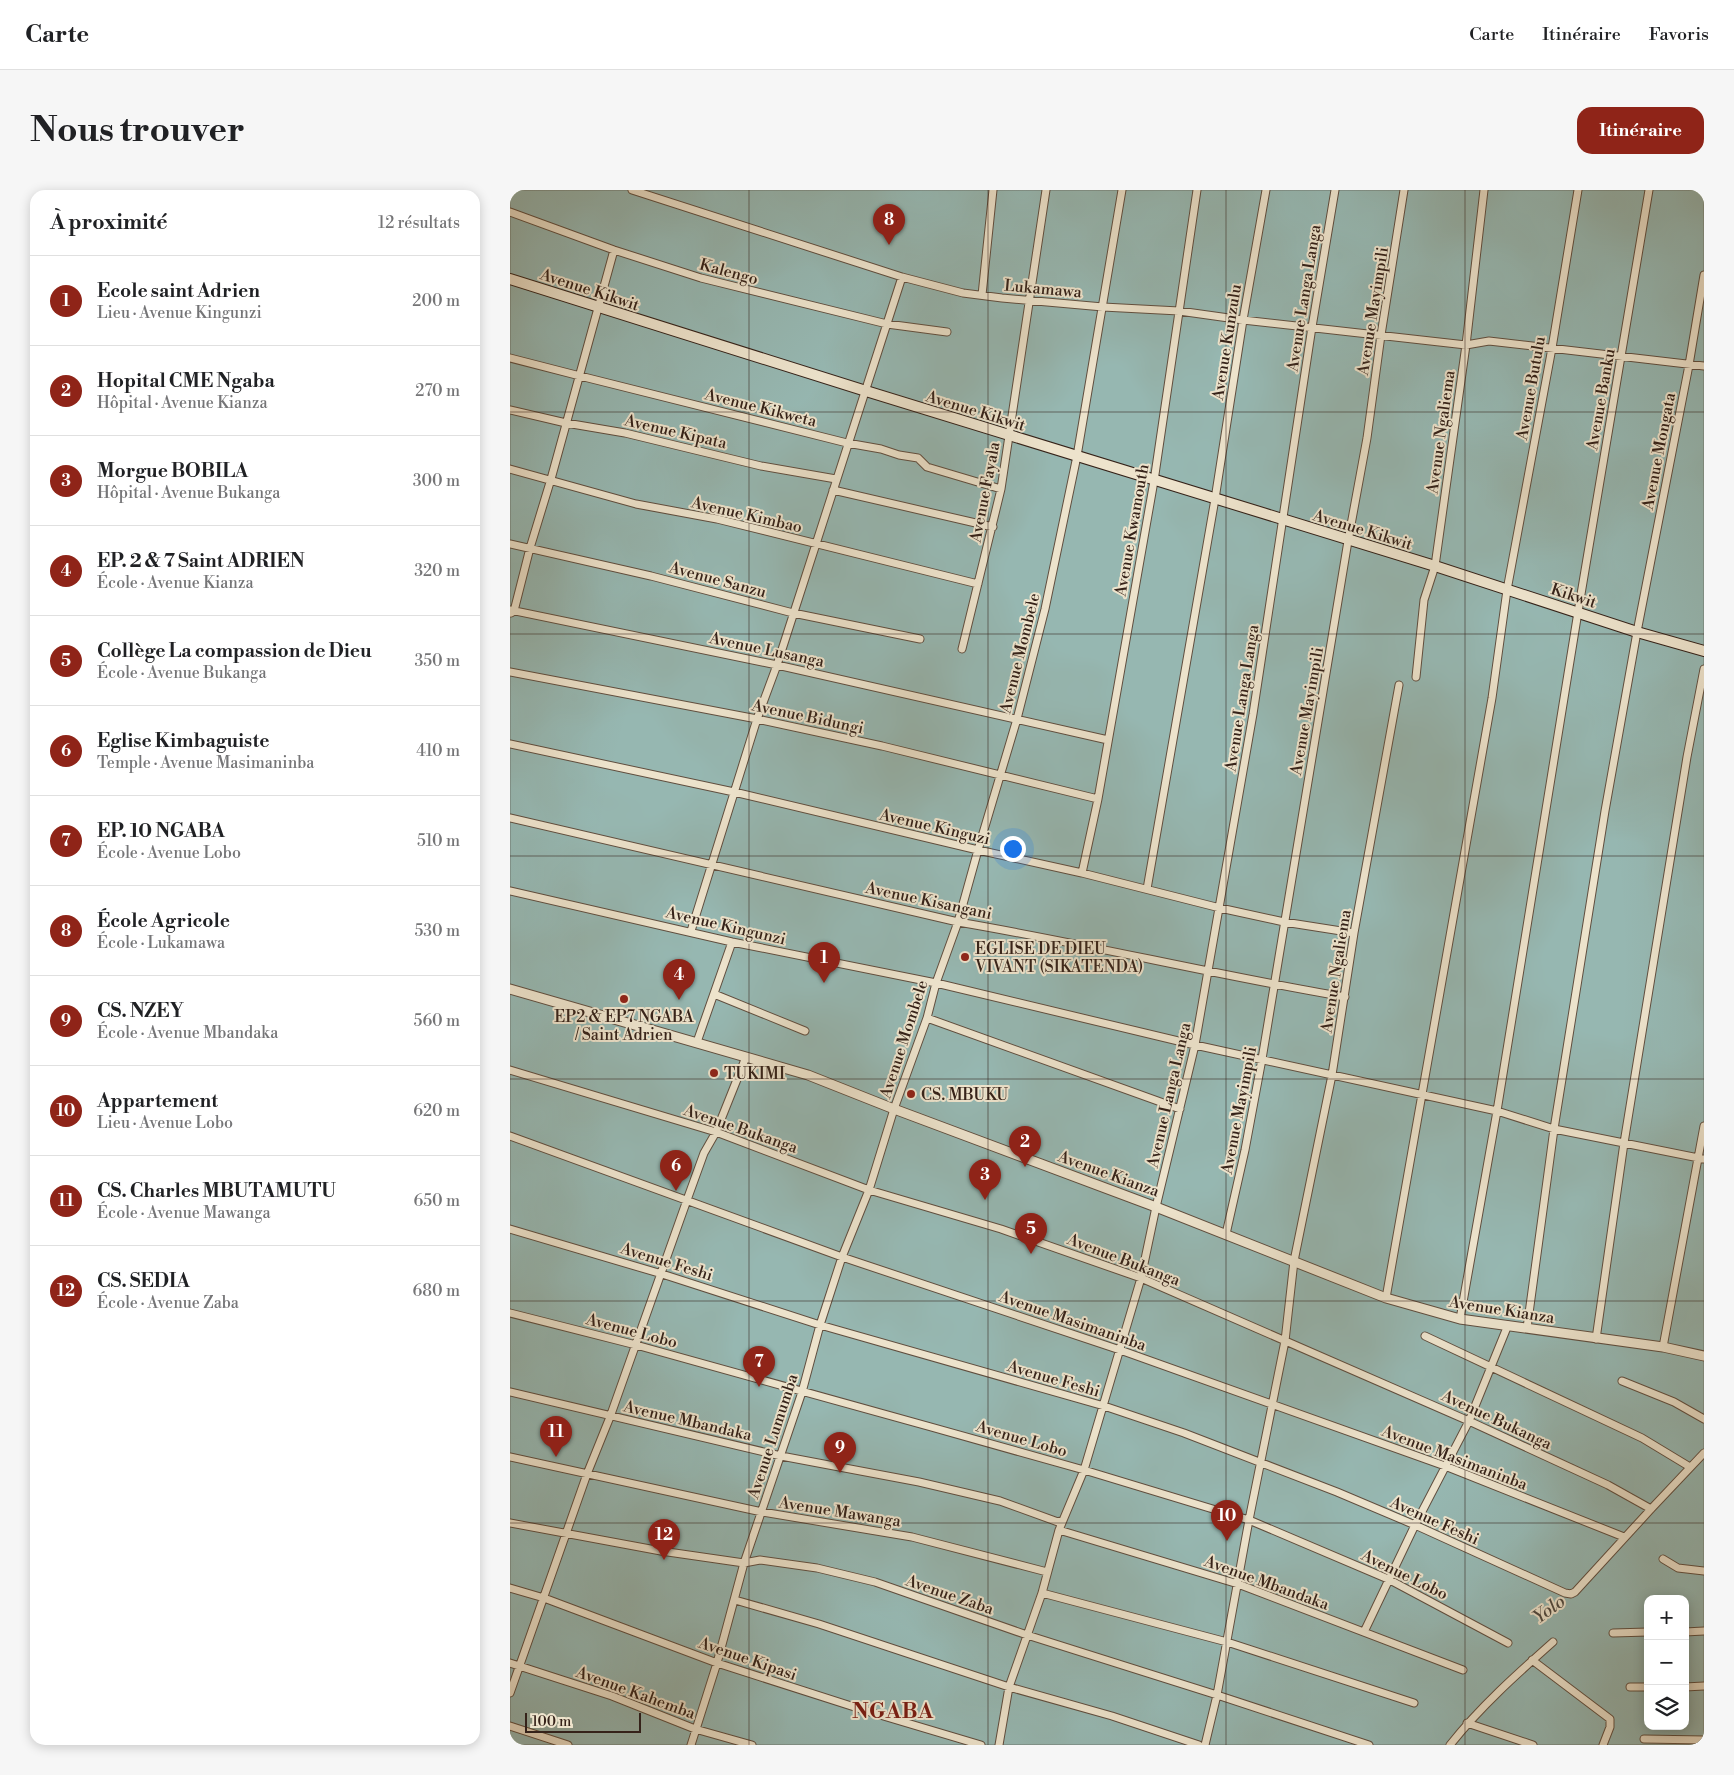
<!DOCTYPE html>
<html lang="fr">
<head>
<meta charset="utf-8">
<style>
  :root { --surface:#fff; --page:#f6f6f6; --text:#202124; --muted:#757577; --line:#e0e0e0; --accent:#8f2418 }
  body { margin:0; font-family:"Libre Bodoni",serif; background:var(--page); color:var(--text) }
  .controls { position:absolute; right:15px; bottom:15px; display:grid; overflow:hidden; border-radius:10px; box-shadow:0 2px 12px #0003 }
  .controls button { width:45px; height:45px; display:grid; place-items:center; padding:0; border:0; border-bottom:1px solid var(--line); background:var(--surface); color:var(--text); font:25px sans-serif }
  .scale { position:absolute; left:15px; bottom:12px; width:116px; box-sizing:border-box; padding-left:5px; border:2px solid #352219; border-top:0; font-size:14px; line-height:18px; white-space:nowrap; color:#352219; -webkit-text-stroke:4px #ede3cc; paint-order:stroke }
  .you { position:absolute; left:502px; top:658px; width:18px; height:18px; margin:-12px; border:4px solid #fff; border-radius:50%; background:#1a73e8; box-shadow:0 0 0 8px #1a73e833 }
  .badge { display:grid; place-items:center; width:32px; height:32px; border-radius:50%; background:var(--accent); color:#fff; font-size:16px; font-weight:700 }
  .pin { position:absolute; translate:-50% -41px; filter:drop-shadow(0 1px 2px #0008) }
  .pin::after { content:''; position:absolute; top:26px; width:18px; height:15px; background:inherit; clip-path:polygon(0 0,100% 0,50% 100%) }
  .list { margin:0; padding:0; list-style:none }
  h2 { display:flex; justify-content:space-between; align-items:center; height:65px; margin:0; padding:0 20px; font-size:21px }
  h2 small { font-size:16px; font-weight:400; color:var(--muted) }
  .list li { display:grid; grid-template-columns:32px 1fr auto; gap:15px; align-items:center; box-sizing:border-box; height:90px; padding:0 20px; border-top:1px solid var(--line) }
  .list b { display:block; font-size:19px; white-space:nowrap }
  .list p { margin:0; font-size:16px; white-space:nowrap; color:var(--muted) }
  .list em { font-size:16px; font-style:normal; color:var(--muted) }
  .icon { flex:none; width:28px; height:28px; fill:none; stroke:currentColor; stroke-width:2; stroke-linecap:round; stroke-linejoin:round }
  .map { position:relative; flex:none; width:1194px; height:1555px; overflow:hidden; border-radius:15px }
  header { display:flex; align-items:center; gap:30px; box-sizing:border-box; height:70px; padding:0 25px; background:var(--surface); border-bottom:1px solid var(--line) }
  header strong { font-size:24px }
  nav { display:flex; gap:28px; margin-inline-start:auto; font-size:18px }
  .intro { display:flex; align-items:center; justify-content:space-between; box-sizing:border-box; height:120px; padding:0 30px }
  h1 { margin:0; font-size:35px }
  .button { padding:12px 22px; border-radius:15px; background:var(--accent); color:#fff; font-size:18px; font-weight:700 }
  main { display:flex; gap:30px; padding:0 30px }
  aside { flex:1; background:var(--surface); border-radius:15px; box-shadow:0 2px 12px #0003 }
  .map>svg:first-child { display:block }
  .water { fill:#96b7b1; stroke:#6f7b74; fill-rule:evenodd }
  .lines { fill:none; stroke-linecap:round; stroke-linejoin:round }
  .minor-casing { stroke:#604e3f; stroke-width:9 }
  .tertiary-casing { stroke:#604e3f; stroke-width:11 }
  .secondary-casing { stroke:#352219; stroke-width:12 }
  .minor { stroke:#ede3cc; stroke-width:7 }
  .tertiary { stroke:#ede3cc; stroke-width:9 }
  .secondary { stroke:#ede3cc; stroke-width:10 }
  .grid { fill:none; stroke:#352219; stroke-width:1; stroke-opacity:0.55 }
  .poi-dot { fill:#8f2418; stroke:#ede3cc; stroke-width:2 }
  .labels { text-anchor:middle; stroke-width:4; stroke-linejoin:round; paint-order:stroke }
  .street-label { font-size:16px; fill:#352219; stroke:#ede3cc }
  .poi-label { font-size:16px; fill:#352219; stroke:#ede3cc; text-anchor:start }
  .water-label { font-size:18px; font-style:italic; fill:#4d473f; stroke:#ede3cc }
  .district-label { font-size:21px; font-weight:bold; letter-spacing:1px; fill:#7a1f14; stroke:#ede3cc }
</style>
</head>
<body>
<header>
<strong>Carte</strong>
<nav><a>Carte</a><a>Itinéraire</a><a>Favoris</a></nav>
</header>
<div class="intro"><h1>Nous trouver</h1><a class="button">Itinéraire</a></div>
<main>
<aside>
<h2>À proximité<small>12 résultats</small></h2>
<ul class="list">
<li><span class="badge">1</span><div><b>Ecole saint Adrien</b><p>Lieu · Avenue Kingunzi</p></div><em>200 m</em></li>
<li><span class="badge">2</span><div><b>Hopital CME Ngaba</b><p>Hôpital · Avenue Kianza</p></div><em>270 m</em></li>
<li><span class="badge">3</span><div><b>Morgue BOBILA</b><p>Hôpital · Avenue Bukanga</p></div><em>300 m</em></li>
<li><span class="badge">4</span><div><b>EP. 2 &amp; 7 Saint ADRIEN</b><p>École · Avenue Kianza</p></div><em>320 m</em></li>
<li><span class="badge">5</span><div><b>Collège La compassion de Dieu</b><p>École · Avenue Bukanga</p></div><em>350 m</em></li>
<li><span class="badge">6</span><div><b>Eglise Kimbaguiste</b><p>Temple · Avenue Masimaninba</p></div><em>410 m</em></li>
<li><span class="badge">7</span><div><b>EP. 10 NGABA</b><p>École · Avenue Lobo</p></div><em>510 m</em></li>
<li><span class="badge">8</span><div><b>École Agricole</b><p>École · Lukamawa</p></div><em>530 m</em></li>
<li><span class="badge">9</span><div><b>CS. NZEY</b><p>École · Avenue Mbandaka</p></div><em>560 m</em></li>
<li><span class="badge">10</span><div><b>Appartement</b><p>Lieu · Avenue Lobo</p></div><em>620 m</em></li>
<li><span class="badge">11</span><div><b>CS. Charles MBUTAMUTU</b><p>École · Avenue Mawanga</p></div><em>650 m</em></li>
<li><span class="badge">12</span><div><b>CS. SEDIA</b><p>École · Avenue Zaba</p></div><em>680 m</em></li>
</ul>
</aside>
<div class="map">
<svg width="1194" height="1555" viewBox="0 0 1194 1555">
  <rect width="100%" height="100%" fill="#e3d4b0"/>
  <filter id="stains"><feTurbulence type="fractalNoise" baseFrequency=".004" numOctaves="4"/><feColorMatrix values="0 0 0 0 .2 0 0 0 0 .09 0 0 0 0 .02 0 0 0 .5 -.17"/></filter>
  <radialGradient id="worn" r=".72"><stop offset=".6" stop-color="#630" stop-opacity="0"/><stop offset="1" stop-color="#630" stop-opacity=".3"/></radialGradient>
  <path class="water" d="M0,0H1194V1555H0ZM1138,1409H1175V1536H1138Z"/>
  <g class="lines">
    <g class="minor-casing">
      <path id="minor" d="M122,0L392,87L453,103L492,108L593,117L669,121L733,130L956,155L979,151L1194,176
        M0,22L104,60L191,88L377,134L437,142
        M472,105L483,0
        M0,168L70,186L337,253L371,259L389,265L408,268L417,277L491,299
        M0,220L56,233L115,243L251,276L326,289
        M0,279L126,314L207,329L468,394
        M323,300L483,337
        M0,354L141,386L283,423L410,449
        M0,420L267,475L598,550
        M1,423L4,421L20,358L41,289L104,60
        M452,459L491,299L536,0
        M0,482L247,529L372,556L588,609
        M906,487L914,410L925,376L956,155L974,0
        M0,554L224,602L468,660L572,683L710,718L774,732L844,743
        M0,628L448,732C578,754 705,785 835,807
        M572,683L588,609L644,291L687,0
        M637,699L705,309L733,130L756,0
        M0,701L222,752L426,793L685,855L987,921L1044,939L1194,969
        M181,741L247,529L267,475L392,87
        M204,804L295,841
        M417,828L670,919
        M187,852L222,752
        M0,880L206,942L359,1000L491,1039L631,1088L959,1231L1098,1295L1141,1319
        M0,946L332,1067L610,1160L935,1276L1114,1347
        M0,1039L152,1084L310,1135L594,1216L674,1243L827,1302L905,1335L1055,1403L1061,1404L1065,1402L1141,1319L1194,1263
        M716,1044L735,960L752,869L838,351L857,248L871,145L894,0
        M876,1108L982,508L997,400L1042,158L1068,0
        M0,1123L126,1155L421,1237L574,1280L739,1330L878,1389L998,1453
        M950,1129L987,921L1068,422L1139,0
        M1017,1138L1044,939L1095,621L1127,442L1179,175L1194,85
        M915,1146L1132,1248L1180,1277
        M1086,1149L1114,953L1177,567L1194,479
        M1153,1157L1194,936
        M1112,1191L1164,1212L1194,1229
        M0,1202L271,1266L409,1292L490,1311L548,1332L553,1330
        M0,1267L252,1322L402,1347L537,1382
        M0,1333L151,1361L234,1373L250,1370L307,1378L365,1392L517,1445L707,1505L859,1555
        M549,1340L728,1394L953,1480
        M1153,1369L1168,1378L1194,1381
        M0,1398L34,1408L207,1473L360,1522L471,1555
        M532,1403L717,1452L904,1513
        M225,1410L309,1434L499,1497L602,1526L689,1555
        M854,1442L905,1335L959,1231L998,1135
        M1175,1442L1194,1441
        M1103,1443L1138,1442
        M1022,1470L1100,1529V1537L1093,1555
        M0,1473L102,1506L185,1539L242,1555
        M1120,1497H1138
        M1175,1497L1194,1496
        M0,1503L77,1284L100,1227L177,1010L194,963L206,942L236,867
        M957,1533L1023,1555
        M0,1536L58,1555
        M1134,1549L1194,1550
        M181,1555L207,1473L234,1373L292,1202L310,1135L332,1067L359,1000L384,919L417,828L426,793L448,732L468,660L507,529L535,419L567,266L612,0
        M489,1555L499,1497L532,1403L549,1340L574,1280L631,1088L646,1017L685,855L743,524L802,137L825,0
        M695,1555L707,1505L739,1330L775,1151L784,1071L822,885L844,743L889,495
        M940,1555C970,1517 1007,1484 1043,1452"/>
    </g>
    <g class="tertiary-casing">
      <path id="tertiary" d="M0,799L298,885L384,919L646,1017L876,1108L950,1129L1153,1157L1194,1166"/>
    </g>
    <g class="secondary-casing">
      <path id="secondary" d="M0,89L356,201L925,376L1127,442L1194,461"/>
    </g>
    <use href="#minor" class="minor"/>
    <use href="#tertiary" class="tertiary"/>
    <use href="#secondary" class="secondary"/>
  </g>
  <path class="grid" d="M239,0V1555M478,0V1555M716,0V1555M955,0V1555M0,222H1194M0,444H1194M0,666H1194M0,889H1194M0,1111H1194M0,1333H1194"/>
  <g class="poi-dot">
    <circle cx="455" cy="767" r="5"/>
    <circle cx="114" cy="809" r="5"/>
    <circle cx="204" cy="883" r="5"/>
    <circle cx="401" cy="904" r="5"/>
  </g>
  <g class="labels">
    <g class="street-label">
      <text transform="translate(219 81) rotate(15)" y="6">Kalengo</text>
      <text transform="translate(533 98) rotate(5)" y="6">Lukamawa</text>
      <text transform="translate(80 99) rotate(18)" y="6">Avenue Kikwit</text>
      <text transform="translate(793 108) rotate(-81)" y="6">Avenue Langa Langa</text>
      <text transform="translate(862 121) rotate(-81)" y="6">Avenue Mayimpili</text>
      <text transform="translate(716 152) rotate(-81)" y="6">Avenue Kunzulu</text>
      <text transform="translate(1020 198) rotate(-80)" y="6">Avenue Butulu</text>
      <text transform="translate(1090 209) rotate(-80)" y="6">Avenue Banku</text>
      <text transform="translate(251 217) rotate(14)" y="6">Avenue Kikweta</text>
      <text transform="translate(466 220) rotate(17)" y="6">Avenue Kikwit</text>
      <text transform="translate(166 241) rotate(13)" y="6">Avenue Kipata</text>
      <text transform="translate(930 242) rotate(-82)" y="6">Avenue Ngaliema</text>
      <text transform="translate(1148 261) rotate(-79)" y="6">Avenue Mongata</text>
      <text transform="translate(474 302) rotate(-79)" y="6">Avenue Fayala</text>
      <text transform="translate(237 324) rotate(13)" y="6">Avenue Kimbao</text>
      <text transform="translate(853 339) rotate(17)" y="6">Avenue Kikwit</text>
      <text transform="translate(621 340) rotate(-80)" y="6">Avenue Kwamouth</text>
      <text transform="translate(208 389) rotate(15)" y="6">Avenue Sanzu</text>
      <text transform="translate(1064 405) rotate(18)" y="6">Kikwit</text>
      <text transform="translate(257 459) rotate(12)" y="6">Avenue Lusanga</text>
      <text transform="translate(509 463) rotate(-76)" y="6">Avenue Mombele</text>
      <text transform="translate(731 508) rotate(-81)" y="6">Avenue Langa Langa</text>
      <text transform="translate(796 521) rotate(-80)" y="6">Avenue Mayimpili</text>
      <text transform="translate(298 526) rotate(12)" y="6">Avenue Bidungi</text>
      <text transform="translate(425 636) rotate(13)" y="6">Avenue Kinguzi</text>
      <text transform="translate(419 710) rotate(12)" y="6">Avenue Kisangani</text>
      <text transform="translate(216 735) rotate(13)" y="6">Avenue Kingunzi</text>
      <text transform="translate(825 781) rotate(-81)" y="6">Avenue Ngaliema</text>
      <text transform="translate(393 849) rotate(-72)" y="6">Avenue Mombele</text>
      <text transform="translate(658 905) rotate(-77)" y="6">Avenue Langa Langa</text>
      <text transform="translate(728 920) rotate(-79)" y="6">Avenue Mayimpili</text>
      <text transform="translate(231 938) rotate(19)" y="6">Avenue Bukanga</text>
      <text transform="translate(599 983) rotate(20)" y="6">Avenue Kianza</text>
      <text transform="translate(614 1069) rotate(21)" y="6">Avenue Bukanga</text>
      <text transform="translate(157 1071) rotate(17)" y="6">Avenue Feshi</text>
      <text transform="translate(992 1119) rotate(9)" y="6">Avenue Kianza</text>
      <text transform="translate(563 1130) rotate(19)" y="6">Avenue Masimaninba</text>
      <text transform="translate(122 1140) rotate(15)" y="6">Avenue Lobo</text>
      <text transform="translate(544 1188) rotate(16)" y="6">Avenue Feshi</text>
      <text transform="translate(987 1229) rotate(25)" y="6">Avenue Bukanga</text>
      <text transform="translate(178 1230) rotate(13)" y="6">Avenue Mbandaka</text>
      <text transform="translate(262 1246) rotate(-72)" y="6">Avenue Lumumba</text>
      <text transform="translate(512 1248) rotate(16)" y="6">Avenue Lobo</text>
      <text transform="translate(945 1267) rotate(21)" y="6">Avenue Masimaninba</text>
      <text transform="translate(330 1321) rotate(9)" y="6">Avenue Mawanga</text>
      <text transform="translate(925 1330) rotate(24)" y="6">Avenue Feshi</text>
      <text transform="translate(895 1384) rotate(26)" y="6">Avenue Lobo</text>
      <text transform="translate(757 1392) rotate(20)" y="6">Avenue Mbandaka</text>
      <text transform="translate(440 1404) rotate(19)" y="6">Avenue Zaba</text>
      <text transform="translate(238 1468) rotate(19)" y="6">Avenue Kipasi</text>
      <text transform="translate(126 1502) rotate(20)" y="6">Avenue Kahemba</text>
    </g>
    <g class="poi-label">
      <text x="465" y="764">EGLISE DE DIEU<tspan x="465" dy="18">VIVANT (SIKATENDA)</tspan></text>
      <text x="114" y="832" text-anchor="middle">EP2 &amp; EP7 NGABA<tspan x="114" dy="18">/ Saint Adrien</tspan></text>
      <text x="214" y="889">TUKIMI</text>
      <text x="411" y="910">CS. MBUKU</text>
    </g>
    <g class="water-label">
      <text transform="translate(1039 1419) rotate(-36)" y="6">Yolo</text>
    </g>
    <g class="district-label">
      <text x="383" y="1528">NGABA</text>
    </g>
  </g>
  <rect width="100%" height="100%" filter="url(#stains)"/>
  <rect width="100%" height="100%" fill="url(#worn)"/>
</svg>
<div class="controls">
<button>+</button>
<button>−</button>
<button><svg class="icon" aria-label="layers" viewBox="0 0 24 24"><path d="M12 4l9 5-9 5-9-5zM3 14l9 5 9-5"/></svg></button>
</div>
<div class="scale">100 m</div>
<div class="you"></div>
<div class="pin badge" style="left:314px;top:793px">1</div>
<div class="pin badge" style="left:515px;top:977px">2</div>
<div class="pin badge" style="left:475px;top:1010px">3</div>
<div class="pin badge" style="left:169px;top:810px">4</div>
<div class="pin badge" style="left:521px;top:1064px">5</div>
<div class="pin badge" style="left:166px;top:1001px">6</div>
<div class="pin badge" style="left:249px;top:1197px">7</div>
<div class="pin badge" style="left:379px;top:55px">8</div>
<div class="pin badge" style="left:330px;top:1283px">9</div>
<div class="pin badge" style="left:717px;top:1351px">10</div>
<div class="pin badge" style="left:46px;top:1267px">11</div>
<div class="pin badge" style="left:154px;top:1370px">12</div>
</div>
</main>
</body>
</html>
